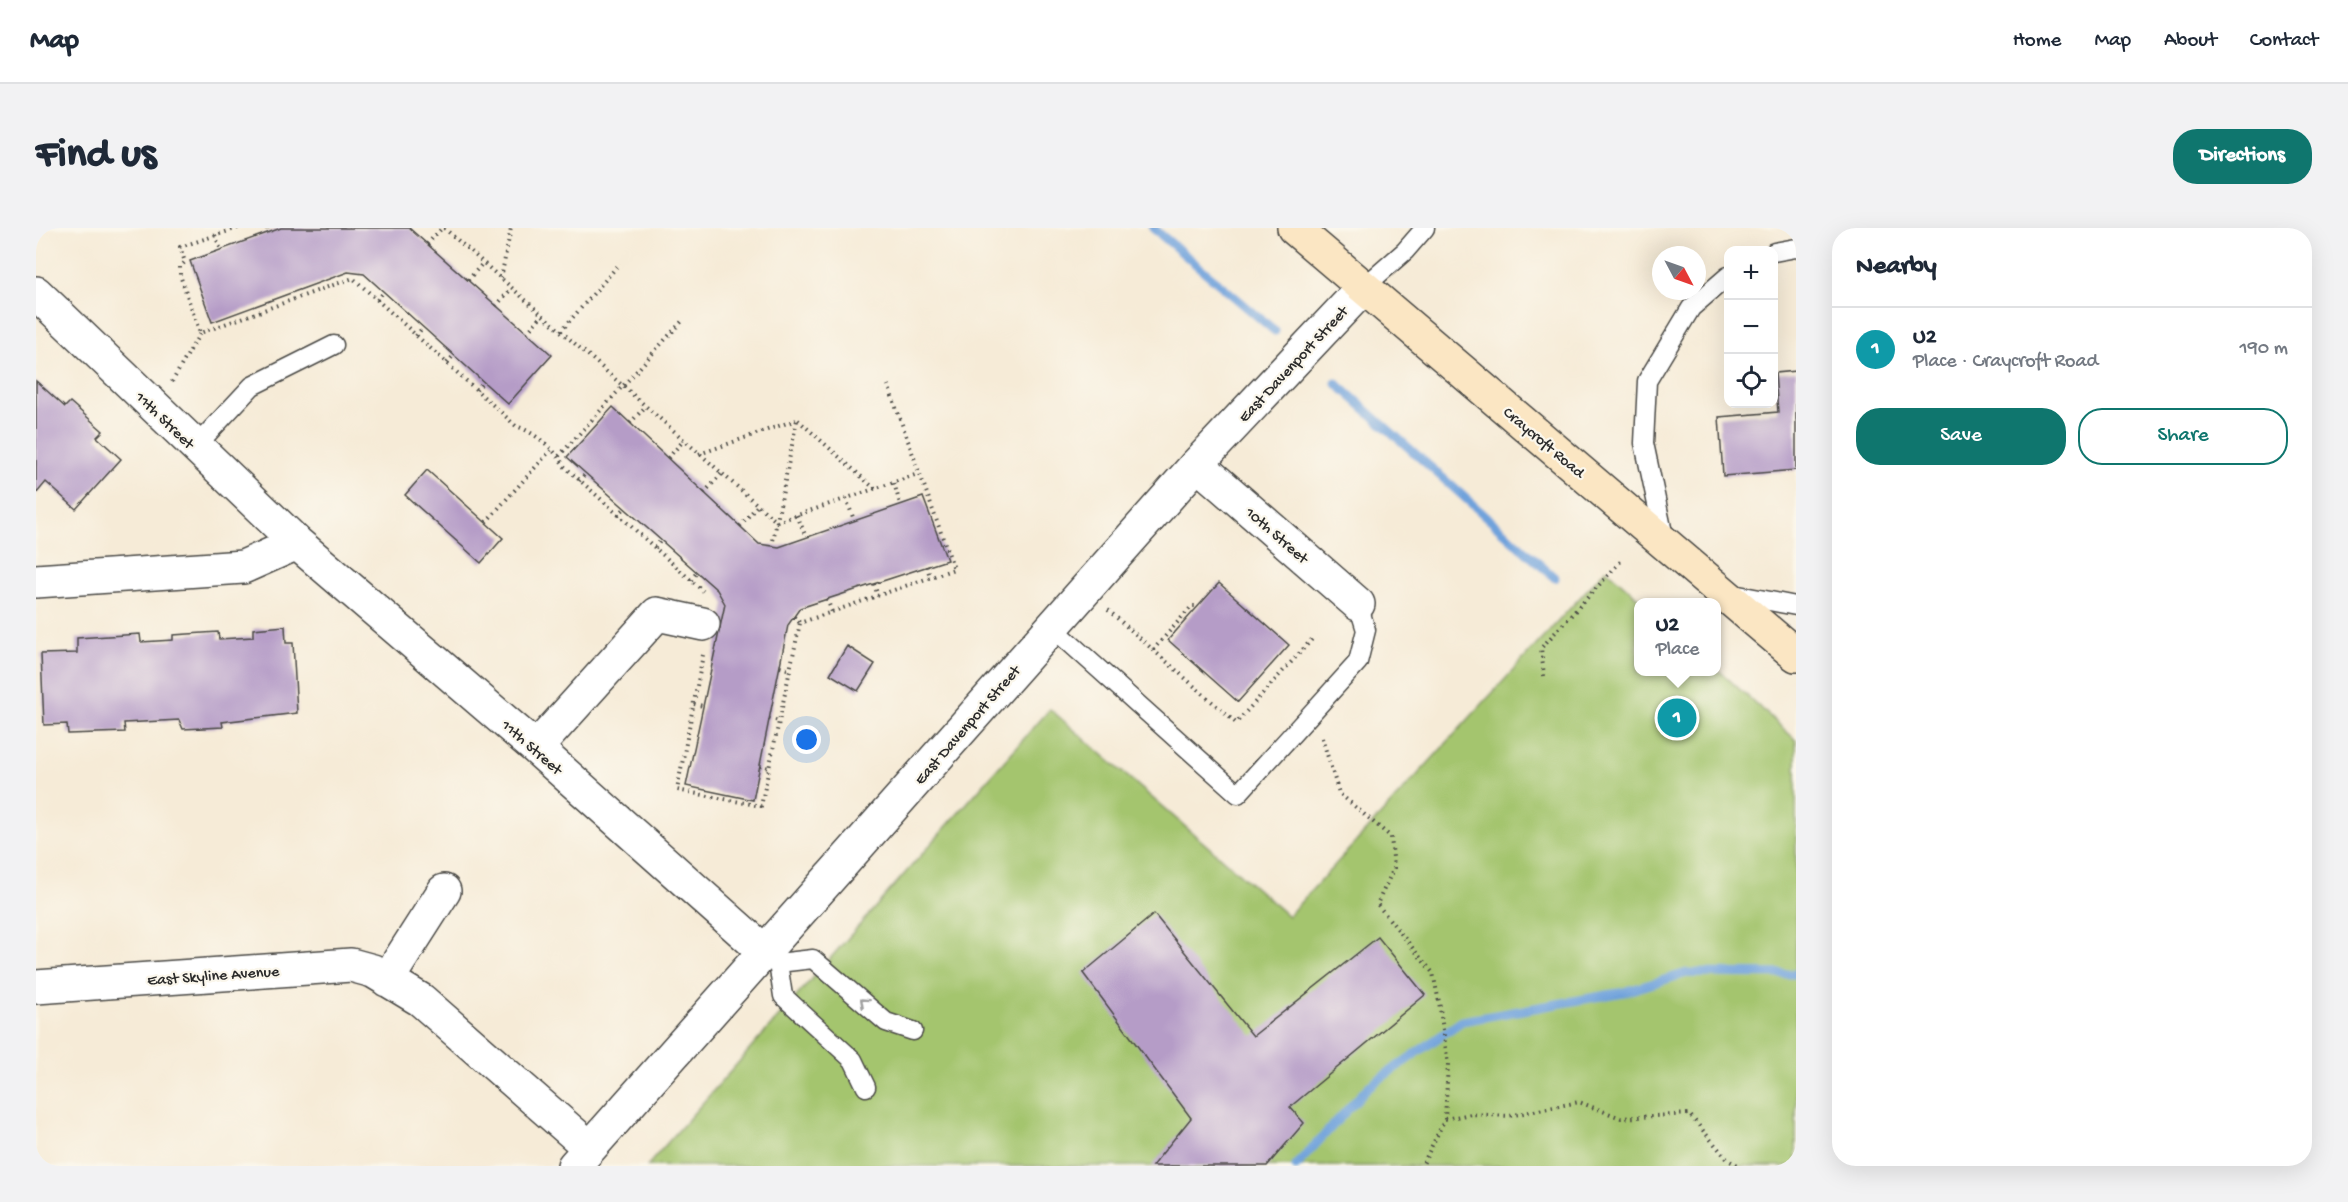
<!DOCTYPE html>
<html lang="en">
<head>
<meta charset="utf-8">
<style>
  :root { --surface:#fff; --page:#f2f2f3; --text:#1f2937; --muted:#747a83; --line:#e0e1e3; --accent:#0f766e }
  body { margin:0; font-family:"Gochi Hand",sans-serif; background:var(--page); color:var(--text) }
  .controls { position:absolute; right:18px; top:18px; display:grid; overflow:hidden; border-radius:12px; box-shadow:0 6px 24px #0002 }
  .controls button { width:54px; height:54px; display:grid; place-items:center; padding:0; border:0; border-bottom:2px solid var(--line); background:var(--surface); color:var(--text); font:30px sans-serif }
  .compass { position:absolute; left:1616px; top:18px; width:54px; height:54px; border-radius:50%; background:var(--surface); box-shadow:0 6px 24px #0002; rotate:131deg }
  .you { position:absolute; left:771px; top:512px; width:21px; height:21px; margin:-15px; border:4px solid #fff; border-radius:50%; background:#1a73e8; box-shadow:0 0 0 9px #1a73e833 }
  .badge { display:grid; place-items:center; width:39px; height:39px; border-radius:50%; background:var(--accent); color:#fff; font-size:20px; font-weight:700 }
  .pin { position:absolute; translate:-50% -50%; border:3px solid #fff; box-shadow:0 2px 6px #0006 }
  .popup { position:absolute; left:1598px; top:370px; width:87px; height:78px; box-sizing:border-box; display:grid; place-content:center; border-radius:12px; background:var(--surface); filter:drop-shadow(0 2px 4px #0005); font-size:20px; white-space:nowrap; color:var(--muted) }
  .popup b { font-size:22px; color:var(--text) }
  .popup::after { content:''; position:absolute; left:50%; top:100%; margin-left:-12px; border:12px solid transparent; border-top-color:var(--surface) }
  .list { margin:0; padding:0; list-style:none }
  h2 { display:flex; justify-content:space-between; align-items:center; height:78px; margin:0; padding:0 24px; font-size:26px }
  h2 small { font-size:20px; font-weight:400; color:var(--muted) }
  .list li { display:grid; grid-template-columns:39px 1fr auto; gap:18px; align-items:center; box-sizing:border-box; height:84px; padding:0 24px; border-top:2px solid var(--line) }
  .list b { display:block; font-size:22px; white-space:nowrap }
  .list p { margin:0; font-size:20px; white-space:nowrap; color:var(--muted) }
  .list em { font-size:20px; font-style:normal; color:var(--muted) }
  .actions { display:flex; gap:12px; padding:18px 24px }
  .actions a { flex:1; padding:14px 0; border:2px solid var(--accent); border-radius:24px; text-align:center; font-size:21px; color:var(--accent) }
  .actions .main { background:var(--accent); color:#fff }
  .icon { flex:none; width:33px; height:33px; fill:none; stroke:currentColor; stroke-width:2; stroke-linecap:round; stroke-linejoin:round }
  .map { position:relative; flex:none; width:1760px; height:938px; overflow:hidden; border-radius:24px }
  header { display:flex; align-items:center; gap:36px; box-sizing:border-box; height:84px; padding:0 30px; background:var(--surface); border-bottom:2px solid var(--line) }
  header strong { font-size:28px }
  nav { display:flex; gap:33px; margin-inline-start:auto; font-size:21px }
  .intro { display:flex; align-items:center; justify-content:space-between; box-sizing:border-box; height:144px; padding:0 36px }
  h1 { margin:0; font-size:42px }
  .button { padding:15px 27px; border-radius:24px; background:var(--accent); color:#fff; font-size:21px; font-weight:700 }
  main { display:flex; gap:36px; padding:0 36px }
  aside { flex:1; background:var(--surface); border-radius:24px; box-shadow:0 6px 24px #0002 }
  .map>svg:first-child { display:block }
  .green { fill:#a4c56e; stroke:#68784c; stroke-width:1.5 }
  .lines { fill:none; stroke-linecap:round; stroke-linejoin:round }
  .stream { stroke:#70a2db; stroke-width:9 }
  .building { fill:#b59cc7 }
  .lane-casing { stroke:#494845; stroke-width:21 }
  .street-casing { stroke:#494845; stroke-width:36 }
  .secondary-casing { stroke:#494845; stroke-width:36 }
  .path { stroke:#494845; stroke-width:4; stroke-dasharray:1.5 4.5; stroke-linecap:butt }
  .lane { stroke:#fff; stroke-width:18 }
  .street { stroke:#fff; stroke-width:33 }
  .secondary { stroke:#fbe6c3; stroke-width:33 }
  .oneway { stroke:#a0a0a0 }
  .labels { text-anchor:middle; stroke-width:4.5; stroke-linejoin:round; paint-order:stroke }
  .street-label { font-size:16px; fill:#2b2b2b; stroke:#fbf7ec }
</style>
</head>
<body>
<header>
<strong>Map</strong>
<nav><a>Home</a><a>Map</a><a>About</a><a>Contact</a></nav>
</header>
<div class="intro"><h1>Find us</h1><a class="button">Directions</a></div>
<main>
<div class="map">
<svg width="1760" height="938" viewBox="0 0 1760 938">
  <rect width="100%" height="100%" fill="#fbf7ec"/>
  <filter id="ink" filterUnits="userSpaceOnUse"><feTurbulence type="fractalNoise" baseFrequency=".0167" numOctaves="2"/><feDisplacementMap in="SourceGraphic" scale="12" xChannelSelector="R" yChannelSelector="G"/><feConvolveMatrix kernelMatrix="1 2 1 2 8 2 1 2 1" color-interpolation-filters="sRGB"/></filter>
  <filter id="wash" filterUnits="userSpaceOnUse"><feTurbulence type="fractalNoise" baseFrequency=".008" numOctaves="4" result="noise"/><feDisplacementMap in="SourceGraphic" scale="24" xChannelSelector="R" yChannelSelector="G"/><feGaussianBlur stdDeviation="1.35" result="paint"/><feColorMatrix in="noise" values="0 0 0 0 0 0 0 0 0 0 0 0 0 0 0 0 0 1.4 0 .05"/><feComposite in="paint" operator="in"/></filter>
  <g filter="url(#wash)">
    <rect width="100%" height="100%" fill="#f6ebd7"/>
    <path class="green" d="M1570,341L1607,374H1602V444H1680V440L1760,512V938H611L1014,481L1252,688Z"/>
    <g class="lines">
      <path class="stream" d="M1117,0L1239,103
        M1300,155L1519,350
        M1260,938L1332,859L1426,793L1588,764L1651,745L1760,746"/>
    </g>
    <g id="blocks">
      <path class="building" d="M245,0H373L516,127L472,176L328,46L312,44L176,94L154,33Z
        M1760,143V242L1687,248L1683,189L1742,184L1739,145Z
        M0,153L29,179L34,174L67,203L61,209L85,231L40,281L10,254L0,266Z
        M577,179L723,316L743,319L887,269L911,332L764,380L752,397L717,572L650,558L689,376L681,362L531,229Z
        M391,242L467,310L445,335L369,267Z
        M1183,355L1253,417L1202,474L1132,412Z
        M249,398L250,415H257L261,485L186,494L187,499L147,501L143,492L88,495L89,504L32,506L31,496L8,497L5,426L41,425V410L104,406L105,414L137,412V407L182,404L183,411L217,409V401Z
        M811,418L839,436L822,463L794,446Z
        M1118,686L1217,808L1342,709L1389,767L1254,879L1268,895L1231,938H1116L1155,890L1047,745Z"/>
    </g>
  </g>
  <g filter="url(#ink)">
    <use href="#blocks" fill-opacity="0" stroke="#494845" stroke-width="1.5"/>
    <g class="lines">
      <g class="lane-casing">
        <path id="lane" d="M1738,24L1760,20
          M1328,59L1369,23L1389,0
          M159,219L216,158L298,117
          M1629,314L1608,215L1611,153L1655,80L1692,48
          M1697,366L1760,378
          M1016,399L1202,566L1322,434L1330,402L1322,376
          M830,859L817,832L747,768L742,735L777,731L850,794L877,803"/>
      </g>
      <g class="street-casing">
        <path id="street" d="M0,65L261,315L500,520L729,724
          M1161,236L1322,376
          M0,353L207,339L261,315
          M500,520L621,386L667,396
          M351,752L408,663
          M0,759L315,737L337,743L385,772L554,920
          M538,938L1161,236L1328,59"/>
      </g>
      <g class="secondary-casing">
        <path id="secondary" d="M1258,0L1760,427"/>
      </g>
      <path class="path" d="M202,0L144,19L149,34L144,39V47L164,105L317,50L480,198C498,204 519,221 528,238L667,363
        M231,0L233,4
        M408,0L741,294L882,246
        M179,7L185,22
        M391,16L406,0
        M465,50L475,0
        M432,52L447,35
        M341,72L348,64
        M460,78L476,60
        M525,103L584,35
        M491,105L506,87
        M380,108L387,99
        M411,135L418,127
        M136,154L164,105
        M440,162L448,153
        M762,192L839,261
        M594,195L610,178
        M663,226L760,192
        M523,228L648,91
        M632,230L648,212
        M543,253L550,245
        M858,255L864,276
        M668,265L686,245
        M810,270L818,292
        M582,287L589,280
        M761,287L770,309
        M450,294L515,222
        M704,298L722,277
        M736,318L761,192
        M619,320L625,312
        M891,338L894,349
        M655,352L661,344
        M838,356L842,368
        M791,371L796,384
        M1072,382L1200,495L1278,409
        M758,389L764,395
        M1117,422L1156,378H1162
        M667,427L641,562L725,578L764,395L918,341L852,157
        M744,439L755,442
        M1508,448L1505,420L1586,332
        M658,476L667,478
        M733,491L744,493
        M1286,510L1303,565L1355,609L1358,640L1341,676L1397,745L1403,774L1412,836L1409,891L1386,938
        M724,538L733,540
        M1409,891L1435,886L1473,888L1543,874L1585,890L1653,886L1692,932L1704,938"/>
      <use href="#lane" class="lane"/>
      <use href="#street" class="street"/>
      <use href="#secondary" class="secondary"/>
    </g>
    <defs><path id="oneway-chevron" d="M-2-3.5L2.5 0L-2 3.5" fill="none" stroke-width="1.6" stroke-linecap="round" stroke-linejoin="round" transform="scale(1.5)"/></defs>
    <use class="oneway" href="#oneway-chevron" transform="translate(828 774) rotate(-138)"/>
  </g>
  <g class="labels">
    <g class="street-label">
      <text transform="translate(1256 135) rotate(-47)" y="6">East Davenport Street</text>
      <text transform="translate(130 191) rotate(44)" y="6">11th Street</text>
      <text transform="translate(1509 213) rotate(40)" y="6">Craycroft Road</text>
      <text transform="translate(1242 306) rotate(41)" y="6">10th Street</text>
      <text transform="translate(930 496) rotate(-49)" y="6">East Davenport Street</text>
      <text transform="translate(497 518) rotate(41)" y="6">11th Street</text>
      <text transform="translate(177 746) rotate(-4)" y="6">East Skyline Avenue</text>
    </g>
  </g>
</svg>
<div class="controls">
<button>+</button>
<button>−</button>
<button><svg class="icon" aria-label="locate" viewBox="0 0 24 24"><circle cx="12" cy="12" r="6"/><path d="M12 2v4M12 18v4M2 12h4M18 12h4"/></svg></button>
</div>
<svg class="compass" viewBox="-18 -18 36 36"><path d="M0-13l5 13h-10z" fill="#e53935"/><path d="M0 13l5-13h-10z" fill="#747a83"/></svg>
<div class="you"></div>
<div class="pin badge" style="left:1641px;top:490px;background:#0f9aa8">1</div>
<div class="popup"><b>U2</b>Place</div>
</div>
<aside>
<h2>Nearby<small></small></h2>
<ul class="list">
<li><span class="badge" style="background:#0f9aa8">1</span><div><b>U2</b><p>Place · Craycroft Road</p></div><em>190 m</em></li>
</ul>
<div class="actions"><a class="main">Save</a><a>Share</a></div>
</aside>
</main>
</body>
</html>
